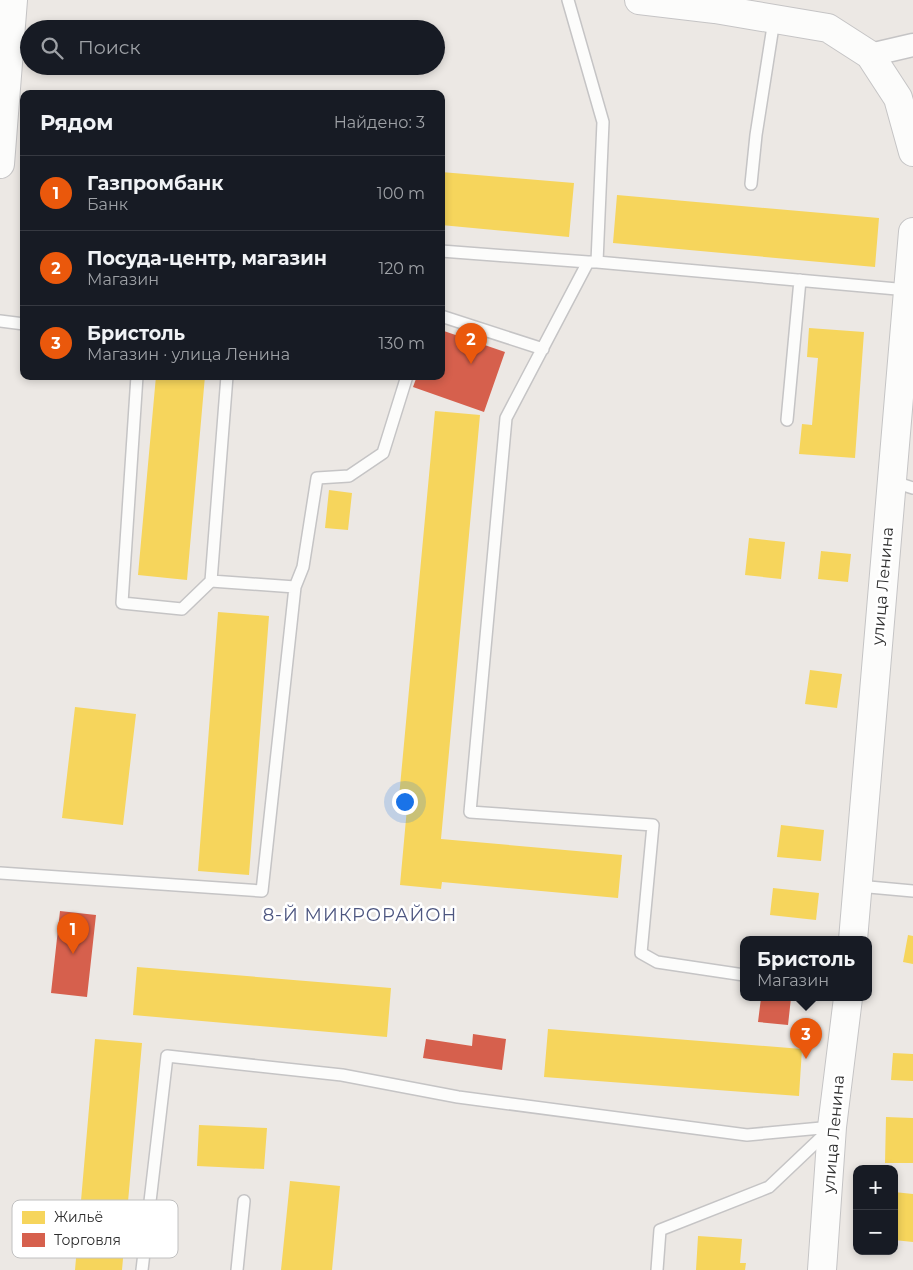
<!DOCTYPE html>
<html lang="ru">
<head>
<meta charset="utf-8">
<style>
  :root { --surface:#171b24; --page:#20242c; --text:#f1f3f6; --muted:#9ea1a6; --line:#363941; --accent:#ea580c }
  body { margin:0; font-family:Montserrat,sans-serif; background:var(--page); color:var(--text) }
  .controls { position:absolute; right:15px; bottom:15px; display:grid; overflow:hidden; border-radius:10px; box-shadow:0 2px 8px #0003 }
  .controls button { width:45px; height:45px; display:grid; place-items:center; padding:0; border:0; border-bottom:1px solid var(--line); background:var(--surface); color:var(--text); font:25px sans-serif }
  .you { position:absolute; left:404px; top:801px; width:18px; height:18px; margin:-12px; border:4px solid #fff; border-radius:50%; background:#1a73e8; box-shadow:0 0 0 8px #1a73e833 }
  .badge { display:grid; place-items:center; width:32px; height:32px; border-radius:50%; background:var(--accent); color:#fff; font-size:16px; font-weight:700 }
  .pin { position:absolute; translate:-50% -41px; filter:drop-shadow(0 1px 2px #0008) }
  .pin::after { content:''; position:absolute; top:26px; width:18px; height:15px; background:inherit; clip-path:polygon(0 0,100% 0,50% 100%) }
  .popup { position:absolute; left:740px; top:936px; width:132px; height:65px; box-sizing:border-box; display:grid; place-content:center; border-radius:10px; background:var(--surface); filter:drop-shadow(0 1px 4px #0005); font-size:16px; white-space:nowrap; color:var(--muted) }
  .popup b { font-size:19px; color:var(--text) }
  .popup::after { content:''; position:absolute; left:50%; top:100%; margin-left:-10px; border:10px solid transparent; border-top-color:var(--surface) }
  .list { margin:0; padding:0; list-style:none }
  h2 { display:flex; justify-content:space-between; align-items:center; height:65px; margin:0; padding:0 20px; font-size:21px }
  h2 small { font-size:16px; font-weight:400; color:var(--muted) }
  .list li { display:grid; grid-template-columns:32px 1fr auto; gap:15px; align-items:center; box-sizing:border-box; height:75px; padding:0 20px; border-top:1px solid var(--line) }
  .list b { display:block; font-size:19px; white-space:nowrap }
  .list p { margin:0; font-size:16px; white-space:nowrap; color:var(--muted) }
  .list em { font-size:16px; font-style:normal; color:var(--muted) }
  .icon { flex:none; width:28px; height:28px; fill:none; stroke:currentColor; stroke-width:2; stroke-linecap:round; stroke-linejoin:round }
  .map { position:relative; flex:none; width:913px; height:1270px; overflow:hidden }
  .search { position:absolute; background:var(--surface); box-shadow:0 2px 8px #0003; left:20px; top:20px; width:425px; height:55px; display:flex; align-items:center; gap:12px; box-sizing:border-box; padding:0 18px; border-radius:28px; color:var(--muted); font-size:19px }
  .panel { position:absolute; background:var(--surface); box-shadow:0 2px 8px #0003; left:20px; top:90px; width:425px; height:290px; border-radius:10px }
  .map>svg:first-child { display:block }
  .homes { fill:#f6d55c }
  .shops { fill:#d6604d }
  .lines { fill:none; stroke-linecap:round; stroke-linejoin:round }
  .service-casing { stroke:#c5c4c5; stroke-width:14 }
  .minor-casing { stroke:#c5c4c5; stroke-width:25 }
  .secondary-casing { stroke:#c5c4c5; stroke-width:30 }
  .service { stroke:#fcfcfb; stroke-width:11 }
  .minor { stroke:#fcfcfb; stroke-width:22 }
  .secondary { stroke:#fcfcfb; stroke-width:28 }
  .labels { text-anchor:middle; stroke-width:5; stroke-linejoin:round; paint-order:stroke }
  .street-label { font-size:16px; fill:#2e2e2e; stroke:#fff }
  .neighbourhood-label { font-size:18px; letter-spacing:1px; fill:#4d5680; stroke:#fff }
  .key { fill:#fff; stroke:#c0c0c0; stroke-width:1 }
  .key-label { font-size:14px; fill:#2e2e2e }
</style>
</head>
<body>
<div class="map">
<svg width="913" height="1270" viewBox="0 0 913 1270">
  <rect width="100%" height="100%" fill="#ece8e4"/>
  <path class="homes" d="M441,172L574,183L569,237L441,225Z
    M617,195L879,218L875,267L613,243Z
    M809,328L864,332L855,458L799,454L802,424L812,425L818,358L807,357Z
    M156,376H205L187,580L138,575Z
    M435,411L480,415L441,839L622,855L618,898L442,882L441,889L400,885L407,808H398Z
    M329,490L352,493L348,530L325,528Z
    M749,538L785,542L781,579L745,575Z
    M821,551L851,554L848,582L818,579Z
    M218,612L269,616L249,875L198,871Z
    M810,670L842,674L837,708L805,704Z
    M75,707L136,714L123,825L62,818Z
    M781,825L824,830L821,861L777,857Z
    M773,888L819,893L816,920L770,915Z
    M908,935L913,936V964L903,962Z
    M137,967L391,988L387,1037L133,1015Z
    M548,1029L802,1049L799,1096L544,1077Z
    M95,1039L142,1043L122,1270H75Z
    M893,1053L913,1054V1081L891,1080Z
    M886,1117L913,1118V1163H885Z
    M199,1125L267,1128L264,1169L197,1166Z
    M290,1181L340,1186L332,1270H281Z
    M894,1192L913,1194V1242L894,1240Z
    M698,1236L742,1239L740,1263H746L745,1270H696Z"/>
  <path class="shops" d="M441,330L505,352L484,412L413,387L417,376H441Z
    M60,911L96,915L87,997L51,993Z
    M761,998H791L788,1025L758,1022Z
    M473,1034L506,1039L502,1070L423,1058L426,1039L472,1046Z"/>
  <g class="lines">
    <g class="service-casing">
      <path id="service" d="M568,0L603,122L597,262
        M751,184L756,135L774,20
        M441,251L588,262H597L908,290
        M588,262L506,418L470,812L653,825L641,953L657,962L744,975
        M441,316L543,349
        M0,321L24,324
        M137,376L122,603L182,609L211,581
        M787,420L800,280
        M891,481L913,488
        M295,587L303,567L317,478L349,476L383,453L407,376
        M0,873L262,891L295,587L211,581L227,376
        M858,886L913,891
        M142,1270L167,1056L342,1075L458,1097L747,1135L832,1127
        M237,1270L244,1201
        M657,1270L660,1230L769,1187L827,1132"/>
    </g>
    <g class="minor-casing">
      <path id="minor" d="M870,55L913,45"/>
    </g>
    <g class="secondary-casing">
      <path id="secondary" d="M639,0L715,9L828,28L870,55L898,98L913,152
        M0,164L13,0
        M853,940L913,232
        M822,1270L832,1127L848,998"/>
    </g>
    <use href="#service" class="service"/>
    <use href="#minor" class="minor"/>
    <use href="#secondary" class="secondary"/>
  </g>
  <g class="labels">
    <g class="street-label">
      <text transform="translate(882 586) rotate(-85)" y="6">улица Ленина</text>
      <text transform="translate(833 1134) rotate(-85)" y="6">улица Ленина</text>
    </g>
    <g class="neighbourhood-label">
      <text x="360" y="921">8-Й МИКРОРАЙОН</text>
    </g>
  </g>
  <rect x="12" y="1200" width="166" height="58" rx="8" class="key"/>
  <rect x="22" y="1211" width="23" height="13" fill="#f6d55c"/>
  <rect x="22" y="1233" width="23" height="14" fill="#d6604d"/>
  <g class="key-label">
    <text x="54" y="1222">Жильё</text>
    <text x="54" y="1245">Торговля</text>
  </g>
</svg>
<div class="controls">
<button>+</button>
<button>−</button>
</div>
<div class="you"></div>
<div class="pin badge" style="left:73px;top:954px">1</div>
<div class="pin badge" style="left:471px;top:364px">2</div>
<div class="pin badge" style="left:806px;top:1059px">3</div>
<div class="popup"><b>Бристоль</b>Магазин</div>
<div class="search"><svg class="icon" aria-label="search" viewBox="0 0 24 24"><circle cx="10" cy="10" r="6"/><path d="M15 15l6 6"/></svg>Поиск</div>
<section class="panel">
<h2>Рядом<small>Найдено: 3</small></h2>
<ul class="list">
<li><span class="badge">1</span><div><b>Газпромбанк</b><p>Банк</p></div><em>100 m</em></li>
<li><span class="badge">2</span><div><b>Посуда-центр, магазин</b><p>Магазин</p></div><em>120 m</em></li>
<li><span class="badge">3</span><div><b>Бристоль</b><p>Магазин · улица Ленина</p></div><em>130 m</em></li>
</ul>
</section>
</div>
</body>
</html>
